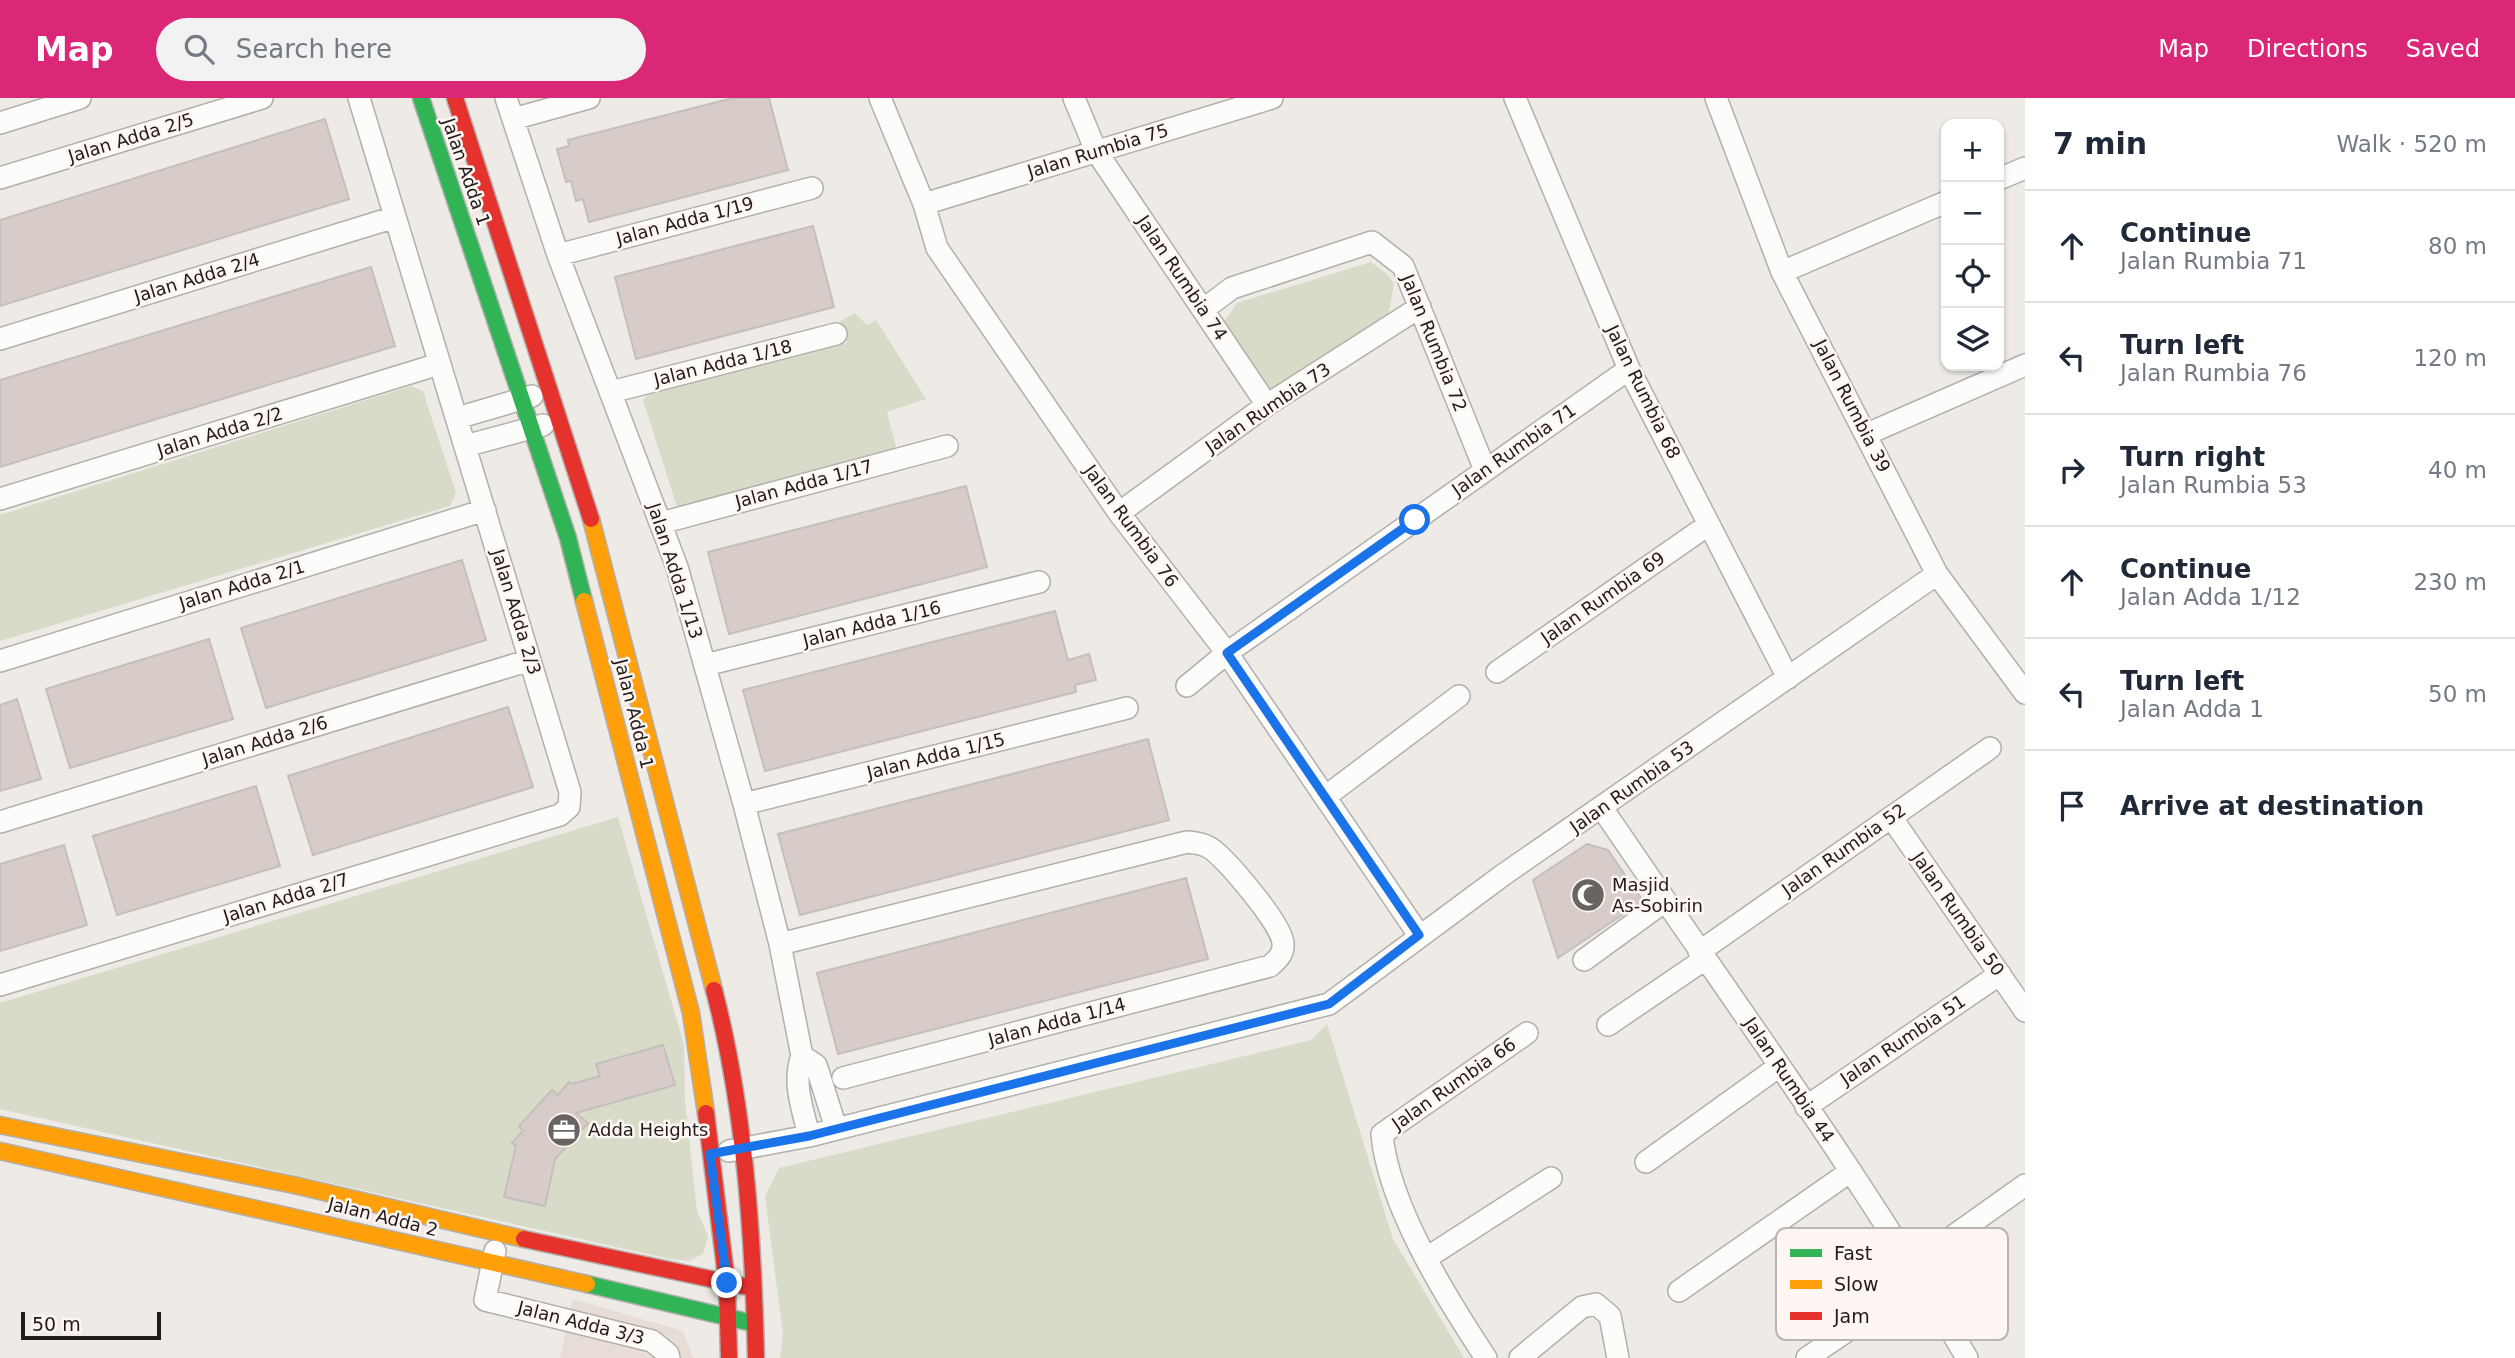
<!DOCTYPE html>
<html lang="en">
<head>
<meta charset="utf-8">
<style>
  :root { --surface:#fff; --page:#f2f2f3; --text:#1f2937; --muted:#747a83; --line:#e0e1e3; --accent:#db2777 }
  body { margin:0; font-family:"DejaVu Sans",sans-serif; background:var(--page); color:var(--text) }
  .controls { position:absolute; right:21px; top:21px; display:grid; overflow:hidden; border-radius:14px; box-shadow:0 2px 5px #0004 }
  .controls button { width:63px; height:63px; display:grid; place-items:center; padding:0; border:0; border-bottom:2px solid var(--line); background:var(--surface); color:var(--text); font:35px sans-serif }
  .scale { position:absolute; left:21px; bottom:18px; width:140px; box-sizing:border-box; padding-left:7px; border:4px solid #1f1c1a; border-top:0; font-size:19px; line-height:24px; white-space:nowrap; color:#1f1c1a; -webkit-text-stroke:5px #fef6f2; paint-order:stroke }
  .stop { position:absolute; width:21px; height:21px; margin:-16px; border:5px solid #1a73e8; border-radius:50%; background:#fff }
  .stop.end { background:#1a73e8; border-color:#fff; box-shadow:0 2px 7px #0008 }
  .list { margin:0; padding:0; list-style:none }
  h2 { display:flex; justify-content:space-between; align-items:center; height:91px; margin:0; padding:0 28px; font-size:30px }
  h2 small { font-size:23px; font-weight:400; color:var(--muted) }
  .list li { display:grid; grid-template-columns:46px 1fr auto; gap:21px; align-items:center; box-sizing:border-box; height:112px; padding:0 28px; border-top:2px solid var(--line) }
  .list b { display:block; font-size:26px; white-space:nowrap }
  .list p { margin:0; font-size:23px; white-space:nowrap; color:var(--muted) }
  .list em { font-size:23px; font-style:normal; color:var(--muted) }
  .icon { flex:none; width:38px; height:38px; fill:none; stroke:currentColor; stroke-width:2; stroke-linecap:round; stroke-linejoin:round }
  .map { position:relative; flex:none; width:2025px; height:1260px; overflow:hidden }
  header { display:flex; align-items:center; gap:42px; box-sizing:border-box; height:98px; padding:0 35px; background:var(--accent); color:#fff }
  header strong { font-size:33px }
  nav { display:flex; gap:38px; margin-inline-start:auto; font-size:24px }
  .search { width:490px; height:63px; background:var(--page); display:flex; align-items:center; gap:18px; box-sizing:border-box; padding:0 24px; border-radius:38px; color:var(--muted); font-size:26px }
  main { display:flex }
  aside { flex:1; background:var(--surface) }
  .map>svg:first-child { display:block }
  .built { fill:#e8ddd6 }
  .green { fill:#d8dbc7 }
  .building { fill:#d8ccc9; stroke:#c3bfbd; stroke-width:2 }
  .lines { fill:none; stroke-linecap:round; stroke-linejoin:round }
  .street-casing { stroke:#b2afac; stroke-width:24 }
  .fast-casing { stroke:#b2afac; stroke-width:19 }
  .slow-casing { stroke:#b2afac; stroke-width:19 }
  .jam-casing { stroke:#b2afac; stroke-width:19 }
  .street { stroke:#fcfcfb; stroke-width:21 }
  .fast { stroke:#30b455; stroke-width:16 }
  .slow { stroke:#ff9f0a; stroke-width:16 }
  .jam { stroke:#e5322d; stroke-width:16 }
  .route { stroke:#1a73e8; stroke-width:9 }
  .labels { text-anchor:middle; stroke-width:5; stroke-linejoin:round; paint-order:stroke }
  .street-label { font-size:18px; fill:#1f1c1a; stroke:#fef6f2 }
  .poi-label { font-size:18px; fill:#1f1c1a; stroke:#fef6f2; text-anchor:start }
  .key { fill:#fef6f2; stroke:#bbb5b1; stroke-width:2 }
  .key-label { font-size:19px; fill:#1f1c1a }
</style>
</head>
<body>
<header>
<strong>Map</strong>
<div class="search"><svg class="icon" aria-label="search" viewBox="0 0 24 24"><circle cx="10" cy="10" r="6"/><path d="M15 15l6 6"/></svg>Search here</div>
<nav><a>Map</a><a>Directions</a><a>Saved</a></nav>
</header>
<main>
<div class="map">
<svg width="2025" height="1260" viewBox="0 0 2025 1260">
  <rect width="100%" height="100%" fill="#eeeae6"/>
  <path class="built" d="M573,1201L683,1233L693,1260H560Z"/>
  <path class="green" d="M1371,164L1388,177L1394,186L1389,215L1281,290H1265L1223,225L1237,205Z
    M855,215L867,227L876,222L926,301L887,314L898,357L679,415L643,302L650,295L847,245L840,223Z
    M411,288L423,293L456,395L450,408L0,543V417Z
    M618,719L684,947L685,1003L697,1113L708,1138L703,1156L689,1163L670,1161L0,1011V905Z
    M1327,926L1393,1141L1464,1260H780L783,1236L765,1098L779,1070L1311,942Z"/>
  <path class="building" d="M733,0H769L788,72L589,124L583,101L576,103L571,83L566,84L557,51L569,48L568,42Z
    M325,21L349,101L0,208V122Z
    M813,128L834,209L636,261L615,179Z
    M371,169L395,248L0,369V282Z
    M966,388L987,469L729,536L708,454Z
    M462,462L486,542L266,610L241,530Z
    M1055,513L1068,562L1089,556L1096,582L1075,587L1076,594L765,673L743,592Z
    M209,541L233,621L70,670L46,591Z
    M17,601L41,681L0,693V607Z
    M508,609L533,689L313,757L288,678Z
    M1148,641L1169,722L800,817L778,736Z
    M256,688L280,768L117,817L93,738Z
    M1587,746L1608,752L1643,803L1558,860L1533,782Z
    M64,747L87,827L0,853V766Z
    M1186,780L1208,861L838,956L817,875Z
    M663,947L675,987L576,1015L588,1025L555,1061L545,1108L504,1099L516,1048L512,1045L523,1033L519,1028L552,992L558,997L569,984L572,986L600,978L596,966Z"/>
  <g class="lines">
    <g class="street-casing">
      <path id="street" d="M506,0L558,157L677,469L744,706L780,846L802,958
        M880,0L924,106L937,150L1119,415L1227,555L1419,837
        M1074,0L1096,53L1267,307
        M1515,0L1629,271L1788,580
        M1716,0L1782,174L1937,476L2025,595
        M513,21L589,0
        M0,25L80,0
        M0,80L262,0
        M1999,81L2025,70
        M924,106L1272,0
        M558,157L812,90
        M1782,174L1946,104
        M1204,211L1232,190L1372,144L1403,168L1485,372
        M0,241L395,119
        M611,294L836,236
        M457,320L532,298
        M1867,336L2025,267
        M465,348L543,327
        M0,401L439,266
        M1119,415L1267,307L1420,209
        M661,425L947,348
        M0,563L485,412
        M705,567L1039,484
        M1497,574L1708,427
        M1187,588L1227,555L1629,271
        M1325,699L1459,598
        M744,706L1127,610
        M1602,710C1725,892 1857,1070 1967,1260
        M1891,719L2025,913
        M0,724L530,562
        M780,846L1187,744C1197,745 1205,746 1213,752C1229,765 1281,825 1283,845C1284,856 1278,861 1270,868L843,980
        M1699,854L1990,650
        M1584,862L1665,803
        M0,887L560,717L569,709L570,694L359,0
        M1608,927L1705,861
        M802,958C792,984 803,1012 809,1038
        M802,958L816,967L836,1030
        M1806,1009L2000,876
        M729,1053L809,1038L1329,906L1503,777L1937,476
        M1646,1064L1778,969
        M495,1153L485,1202L652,1243L668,1256L669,1260
        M1428,1159L1551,1080
        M1911,1168L2025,1087
        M1679,1193L1851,1073
        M1486,1260C1447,1201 1388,1107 1382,1036L1527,935
        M1520,1260L1582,1209L1596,1206L1610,1218L1618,1260
        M1807,1260L1922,1182"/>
    </g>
    <g class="fast-casing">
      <path id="fast" d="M421,0L568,440L584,503
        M587,1186L748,1224"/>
    </g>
    <g class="slow-casing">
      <path id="slow" d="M591,421L714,892
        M584,503L691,915L706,1015
        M0,1027L294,1087L524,1141
        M0,1053L587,1186"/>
    </g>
    <g class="jam-casing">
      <path id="jam" d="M455,0L591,421
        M714,892C745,1011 753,1137 756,1260
        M706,1015L727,1186L729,1260
        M524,1141L748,1189"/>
    </g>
    <use href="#street" class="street"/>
    <use href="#fast" class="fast"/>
    <use href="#slow" class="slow"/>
    <use href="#jam" class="jam"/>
  </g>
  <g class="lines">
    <path class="route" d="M727,1185L710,1056L809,1038L1329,906L1419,837L1227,555L1415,422"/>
  </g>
  <defs>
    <g id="mosque-disc" transform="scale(1.75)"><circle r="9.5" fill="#676461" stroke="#fef6f2"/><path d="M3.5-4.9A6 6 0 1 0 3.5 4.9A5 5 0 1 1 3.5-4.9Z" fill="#fff"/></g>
    <g id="office-disc" transform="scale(1.75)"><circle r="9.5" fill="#676461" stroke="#fef6f2"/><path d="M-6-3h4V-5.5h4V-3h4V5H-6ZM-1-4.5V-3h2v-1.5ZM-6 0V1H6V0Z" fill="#fff"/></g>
  </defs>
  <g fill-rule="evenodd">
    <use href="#mosque-disc" x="1588" y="797"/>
    <use href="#office-disc" x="564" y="1032"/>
  </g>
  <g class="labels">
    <g class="street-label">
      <text transform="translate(131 40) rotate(-17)" y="6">Jalan Adda 2/5</text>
      <text transform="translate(1098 53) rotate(-17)" y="6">Jalan Rumbia 75</text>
      <text transform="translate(466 74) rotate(71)" y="6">Jalan Adda 1</text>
      <text transform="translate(685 123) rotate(-15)" y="6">Jalan Adda 1/19</text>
      <text transform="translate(197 180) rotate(-17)" y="6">Jalan Adda 2/4</text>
      <text transform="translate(1182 180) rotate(56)" y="6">Jalan Rumbia 74</text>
      <text transform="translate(1434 245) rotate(68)" y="6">Jalan Rumbia 72</text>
      <text transform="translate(723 265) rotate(-14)" y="6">Jalan Adda 1/18</text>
      <text transform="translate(1643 294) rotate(64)" y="6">Jalan Rumbia 68</text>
      <text transform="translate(1852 308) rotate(63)" y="6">Jalan Rumbia 39</text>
      <text transform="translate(1268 310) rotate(-34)" y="6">Jalan Rumbia 73</text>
      <text transform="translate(220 334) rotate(-17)" y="6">Jalan Adda 2/2</text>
      <text transform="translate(1514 352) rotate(-35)" y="6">Jalan Rumbia 71</text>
      <text transform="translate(804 386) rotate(-15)" y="6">Jalan Adda 1/17</text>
      <text transform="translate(1131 428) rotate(54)" y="6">Jalan Rumbia 76</text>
      <text transform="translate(675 473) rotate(72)" y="6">Jalan Adda 1/13</text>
      <text transform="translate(242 487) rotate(-17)" y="6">Jalan Adda 2/1</text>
      <text transform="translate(1603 500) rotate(-35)" y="6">Jalan Rumbia 69</text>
      <text transform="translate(516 514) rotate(73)" y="6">Jalan Adda 2/3</text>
      <text transform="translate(872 526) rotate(-14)" y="6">Jalan Adda 1/16</text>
      <text transform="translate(634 616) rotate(76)" y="6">Jalan Adda 1</text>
      <text transform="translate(265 643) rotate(-17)" y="6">Jalan Adda 2/6</text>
      <text transform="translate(936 658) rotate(-14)" y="6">Jalan Adda 1/15</text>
      <text transform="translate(1632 689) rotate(-35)" y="6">Jalan Rumbia 53</text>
      <text transform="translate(1844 752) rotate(-35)" y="6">Jalan Rumbia 52</text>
      <text transform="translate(286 800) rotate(-17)" y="6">Jalan Adda 2/7</text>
      <text transform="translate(1958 816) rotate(55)" y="6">Jalan Rumbia 50</text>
      <text transform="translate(1057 924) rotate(-15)" y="6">Jalan Adda 1/14</text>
      <text transform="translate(1903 942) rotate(-34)" y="6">Jalan Rumbia 51</text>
      <text transform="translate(1789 982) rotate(56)" y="6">Jalan Rumbia 44</text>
      <text transform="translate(1454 986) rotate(-35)" y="6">Jalan Rumbia 66</text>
      <text transform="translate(383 1119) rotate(14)" y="6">Jalan Adda 2</text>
      <text transform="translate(581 1225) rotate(14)" y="6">Jalan Adda 3/3</text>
    </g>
    <g class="poi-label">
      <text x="1612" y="793">Masjid<tspan x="1612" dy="21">As-Sobirin</tspan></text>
      <text x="588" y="1038">Adda Heights</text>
    </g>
  </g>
  <rect x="1776" y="1130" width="232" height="112" rx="10" class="key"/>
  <rect x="1790" y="1151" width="32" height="8" fill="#30b455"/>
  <rect x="1790" y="1182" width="32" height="9" fill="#ff9f0a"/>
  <rect x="1790" y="1214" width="32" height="8" fill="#e5322d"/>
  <g class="key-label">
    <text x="1834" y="1162">Fast</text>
    <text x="1834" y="1193">Slow</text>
    <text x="1834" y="1225">Jam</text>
  </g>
</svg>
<div class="controls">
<button>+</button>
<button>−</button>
<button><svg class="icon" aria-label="locate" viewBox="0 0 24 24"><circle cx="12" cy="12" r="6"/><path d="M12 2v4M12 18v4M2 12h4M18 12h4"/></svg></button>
<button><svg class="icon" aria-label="layers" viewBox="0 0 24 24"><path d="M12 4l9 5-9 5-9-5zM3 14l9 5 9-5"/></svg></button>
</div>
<div class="scale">50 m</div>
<div class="stop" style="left:1415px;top:422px"></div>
<div class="stop end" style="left:727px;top:1185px"></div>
</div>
<aside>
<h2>7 min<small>Walk · 520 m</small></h2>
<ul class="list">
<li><svg class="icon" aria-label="ahead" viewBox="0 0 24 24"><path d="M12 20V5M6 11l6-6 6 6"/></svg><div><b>Continue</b><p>Jalan Rumbia 71</p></div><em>80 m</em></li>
<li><svg class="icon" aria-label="left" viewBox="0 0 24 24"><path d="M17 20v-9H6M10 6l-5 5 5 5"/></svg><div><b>Turn left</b><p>Jalan Rumbia 76</p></div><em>120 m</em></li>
<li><svg class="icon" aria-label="right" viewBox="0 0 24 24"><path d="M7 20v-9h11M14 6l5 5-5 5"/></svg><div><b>Turn right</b><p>Jalan Rumbia 53</p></div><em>40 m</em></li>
<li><svg class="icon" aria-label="ahead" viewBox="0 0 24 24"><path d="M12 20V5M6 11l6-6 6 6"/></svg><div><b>Continue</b><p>Jalan Adda 1/12</p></div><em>230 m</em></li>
<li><svg class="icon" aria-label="left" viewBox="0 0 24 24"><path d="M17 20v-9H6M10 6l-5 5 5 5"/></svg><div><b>Turn left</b><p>Jalan Adda 1</p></div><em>50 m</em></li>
<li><svg class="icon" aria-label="arrive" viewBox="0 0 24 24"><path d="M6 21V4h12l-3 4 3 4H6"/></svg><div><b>Arrive at destination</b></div></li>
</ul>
</aside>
</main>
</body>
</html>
